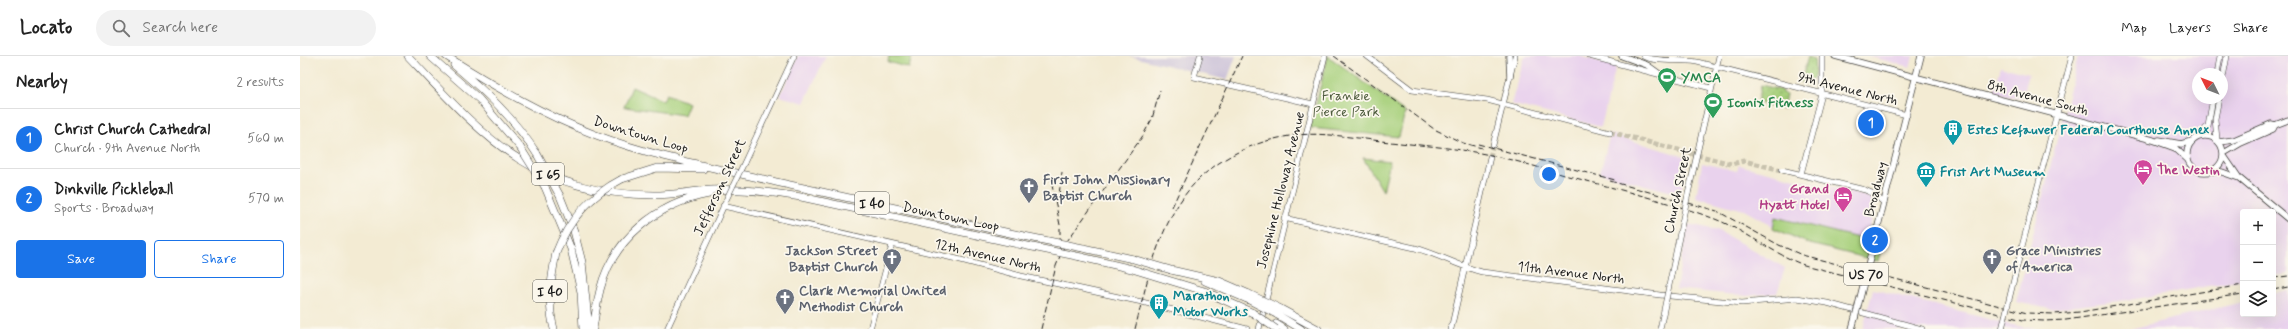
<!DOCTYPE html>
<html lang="en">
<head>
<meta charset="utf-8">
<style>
  :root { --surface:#fff; --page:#f2f2f2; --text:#222; --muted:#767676; --line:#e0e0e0; --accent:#1a73e8 }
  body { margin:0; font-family:Mynerve,sans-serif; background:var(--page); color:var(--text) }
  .controls { position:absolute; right:12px; bottom:12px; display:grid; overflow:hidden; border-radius:4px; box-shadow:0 4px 16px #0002 }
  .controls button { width:36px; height:36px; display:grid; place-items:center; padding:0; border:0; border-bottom:1px solid var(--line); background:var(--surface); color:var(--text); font:20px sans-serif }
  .compass { position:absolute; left:1892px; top:12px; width:36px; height:36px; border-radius:50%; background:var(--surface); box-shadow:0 4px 16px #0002; rotate:312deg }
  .you { position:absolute; left:1249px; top:118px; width:14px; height:14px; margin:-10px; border:3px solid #fff; border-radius:50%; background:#1a73e8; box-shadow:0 0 0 6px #1a73e833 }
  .badge { display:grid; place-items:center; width:26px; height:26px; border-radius:50%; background:var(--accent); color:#fff; font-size:13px; font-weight:700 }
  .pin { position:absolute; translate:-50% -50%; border:2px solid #fff; box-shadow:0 1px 4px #0006 }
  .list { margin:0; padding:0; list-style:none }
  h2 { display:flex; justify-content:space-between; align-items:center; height:52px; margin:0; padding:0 16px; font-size:17px }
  h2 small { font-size:13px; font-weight:400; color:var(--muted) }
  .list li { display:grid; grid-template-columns:26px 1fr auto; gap:12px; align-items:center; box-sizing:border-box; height:60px; padding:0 16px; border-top:1px solid var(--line) }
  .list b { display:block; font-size:15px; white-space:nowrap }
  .list p { margin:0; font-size:13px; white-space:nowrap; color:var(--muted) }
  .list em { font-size:13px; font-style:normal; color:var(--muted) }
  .actions { display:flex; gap:8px; padding:12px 16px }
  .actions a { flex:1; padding:9px 0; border:1px solid var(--accent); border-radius:4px; text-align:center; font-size:14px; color:var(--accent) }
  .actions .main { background:var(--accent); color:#fff }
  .icon { flex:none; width:22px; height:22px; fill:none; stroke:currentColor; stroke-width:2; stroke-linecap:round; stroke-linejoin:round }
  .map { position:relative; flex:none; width:1988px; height:273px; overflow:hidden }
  header { display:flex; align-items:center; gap:24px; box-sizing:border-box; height:56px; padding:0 20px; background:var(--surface); border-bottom:1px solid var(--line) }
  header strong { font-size:19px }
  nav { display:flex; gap:22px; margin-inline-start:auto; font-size:14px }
  .search { width:280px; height:36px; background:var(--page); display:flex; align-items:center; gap:10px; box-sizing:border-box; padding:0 14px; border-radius:22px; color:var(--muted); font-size:15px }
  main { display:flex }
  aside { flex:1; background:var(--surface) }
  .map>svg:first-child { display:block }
  .built { fill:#e9d2ed; fill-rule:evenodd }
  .industrial { fill:#c9bfd7 }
  .grass { fill:url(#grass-dots); stroke:#62764c }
  .park { fill:#a7d07b; stroke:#62764c }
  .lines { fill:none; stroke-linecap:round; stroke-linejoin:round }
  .secondary-tunnel { stroke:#c8c2ae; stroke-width:5; stroke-dasharray:5 2.5; stroke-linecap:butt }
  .secondary-casing { stroke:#3c3b37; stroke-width:6 }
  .primary-casing { stroke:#3c3b37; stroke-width:7 }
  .highway-casing { stroke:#3c3b37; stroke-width:8 }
  .secondary { stroke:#fff; stroke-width:5 }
  .primary { stroke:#fff; stroke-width:5.5 }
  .highway { stroke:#fff; stroke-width:7 }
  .rail { stroke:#1c1c1c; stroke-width:1; stroke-dasharray:6 3; stroke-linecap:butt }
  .secondary-bridge-casing { stroke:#3c3b37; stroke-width:6; stroke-linecap:butt }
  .primary-bridge-casing { stroke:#3c3b37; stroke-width:7; stroke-linecap:butt }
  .highway-bridge-casing { stroke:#3c3b37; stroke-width:8; stroke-linecap:butt }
  .secondary-bridge { stroke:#fff; stroke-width:5 }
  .primary-bridge { stroke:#fff; stroke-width:5.5 }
  .highway-bridge { stroke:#fff; stroke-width:7 }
  .labels { text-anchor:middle; stroke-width:3.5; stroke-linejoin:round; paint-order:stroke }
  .shield { fill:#fbf7ec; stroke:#5f5e5a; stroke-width:1 }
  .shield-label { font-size:13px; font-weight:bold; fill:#1c1c1c }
  .leisure-label { font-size:14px; font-weight:bold; fill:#27864d; stroke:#fbf7ec; text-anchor:start }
  .street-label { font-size:14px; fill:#1c1c1c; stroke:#fbf7ec }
  .park-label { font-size:14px; fill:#4d5b3d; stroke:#fbf7ec }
  .culture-label { font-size:14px; font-weight:bold; fill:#0d838f; stroke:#fbf7ec; text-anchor:start }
  .hotel-label { font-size:14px; font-weight:bold; fill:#b23c85; stroke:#fbf7ec; text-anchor:start }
  .worship-label { font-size:14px; font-weight:bold; fill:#5b616d; stroke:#fbf7ec; text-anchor:start }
</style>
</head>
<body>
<header>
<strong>Locato</strong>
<div class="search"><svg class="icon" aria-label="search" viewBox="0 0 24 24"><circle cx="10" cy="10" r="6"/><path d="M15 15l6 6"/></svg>Search here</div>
<nav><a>Map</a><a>Layers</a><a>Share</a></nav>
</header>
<main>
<aside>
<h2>Nearby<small>2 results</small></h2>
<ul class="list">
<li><span class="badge">1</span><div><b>Christ Church Cathedral</b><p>Church · 9th Avenue North</p></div><em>560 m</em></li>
<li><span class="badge">2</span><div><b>Dinkville Pickleball</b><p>Sports · Broadway</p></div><em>570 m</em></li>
</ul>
<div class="actions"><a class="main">Save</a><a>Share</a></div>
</aside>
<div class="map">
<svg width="1988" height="273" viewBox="0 0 1988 273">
  <defs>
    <pattern id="grass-dots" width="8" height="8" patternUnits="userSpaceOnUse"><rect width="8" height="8" fill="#a7d07b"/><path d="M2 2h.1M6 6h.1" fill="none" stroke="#8fb26a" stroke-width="1.8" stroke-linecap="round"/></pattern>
  </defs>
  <rect width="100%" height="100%" fill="#fbf7ec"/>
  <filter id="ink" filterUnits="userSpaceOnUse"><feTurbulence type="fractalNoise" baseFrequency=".025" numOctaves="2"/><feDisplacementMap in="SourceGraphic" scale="8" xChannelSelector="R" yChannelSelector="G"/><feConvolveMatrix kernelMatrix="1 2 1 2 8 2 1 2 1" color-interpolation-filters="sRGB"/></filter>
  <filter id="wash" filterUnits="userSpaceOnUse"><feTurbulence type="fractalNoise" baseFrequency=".012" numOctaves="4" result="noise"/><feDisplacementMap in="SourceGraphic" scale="16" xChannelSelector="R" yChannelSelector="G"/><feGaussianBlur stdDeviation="0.9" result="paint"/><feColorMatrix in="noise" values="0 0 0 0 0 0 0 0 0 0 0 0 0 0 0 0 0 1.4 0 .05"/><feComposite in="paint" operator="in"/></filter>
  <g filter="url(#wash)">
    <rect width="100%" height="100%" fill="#f3ebd3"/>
    <path class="built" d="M498,0H526L504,47L480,40Z
      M1225,0H1279L1316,10L1301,71L1211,48Z
      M1567,0H1613L1610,11Z
      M1778,0H1988V218L1973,220V156H1943V224L1835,243L1750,253L1716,246ZM1898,18H1922V42H1898Z
      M1701,11L1729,18L1722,43L1694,36Z
      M1310,78L1389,102L1380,138L1300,117Z
      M1402,107L1437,115L1439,109L1569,141L1576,146L1562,201L1496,183L1444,154L1396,141Z
      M1388,168L1417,174L1485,212L1477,237L1447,240L1376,233Z
      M1573,233L1707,268L1735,273H1563Z
      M1988,234V273H1830L1943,246V258H1973V238Z"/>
    <path class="industrial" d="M829,0H936L927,24Z"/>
    <path class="grass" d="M1508,1L1514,3C1515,14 1517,23 1506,28L1501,26Z
      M1461,29L1481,34L1482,37L1486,38L1483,53L1457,46Z"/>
    <path class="park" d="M589,0H612L609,12L588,6Z
      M1028,0L1105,56L1099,81L1010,72Z
      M332,31L363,45L366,38L389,47L384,59L324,51Z
      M1063,102L1090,105L1083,135Z
      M1475,161L1566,184L1570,170L1586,174L1578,205L1510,188L1473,172Z"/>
  </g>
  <g filter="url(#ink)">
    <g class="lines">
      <path class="secondary-tunnel" d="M1310,76L1431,108L1444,105L1482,114
        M1190,101L1193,89"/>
      <g class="secondary-casing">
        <path id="secondary" d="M900,0L894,21L1013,48
          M1067,0L1112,34L1187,44L1310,76
          M1289,0L1411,32
          M1343,0C1356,7 1381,3 1397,6L1607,59
          M1917,18L1920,0
          M1922,27L1927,0
          M1898,81L1908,70L1913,42
          M1917,83L1915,63L1919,42
          M1193,89L1215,0
          M444,107L494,0
          M1482,114L1565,134L1574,138L1584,147
          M1501,118L1522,38V0
          M1388,138L1419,0
          M423,150L657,203L721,220L842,246L947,273
          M984,162L1115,192C1138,198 1158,210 1182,216L1360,239L1442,247L1497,242L1527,247L1622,273
          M1720,198L1772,0
          M367,273L425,147
          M570,273L592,189
          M959,273L1025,0
          M1151,273L1190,101"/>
      </g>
      <g class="primary-casing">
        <path id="primary" d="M1209,0L1210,20
          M1322,0L1347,9L1361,19
          M1535,0L1853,84L1875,92L1887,103
          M1887 98a18 18 0 1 1 36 0a18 18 0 1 1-36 0Z
          M1859,84L1881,88L1892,85
          M1919,86L1934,84L1971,68L1975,69L1988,64
          M1924,97L1941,87L1973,73L1975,69
          M1924,100L1939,122L1988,163
          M1912,115L1922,116L1939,122
          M1577,174L1621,0
          M1552,273L1555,262"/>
      </g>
      <g class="highway-casing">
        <path id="highway" d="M108,0C185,82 232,138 354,139C373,139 392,135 411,134C441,132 471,136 501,141L718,188
          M130,0L179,43L220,91
          M146,0C194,30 243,59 296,79C354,101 416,112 476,126C557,143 638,161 719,179
          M154,9C188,38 213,61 237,98
          M322,123L357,112L403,113
          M245,131L271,193L281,236L283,273
          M260,140L274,175L282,206L289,273
          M783,192L833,203
          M781,201L832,213
          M871,214L919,225L949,238
          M905,225L947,243
          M904,235L953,257
          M979,252L1018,273
          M976,258L1001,273
          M976,268L984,273
          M254,273C247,247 251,223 256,197
          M293,273C295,260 297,246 300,234C313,182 359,147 409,138"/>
      </g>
      <use href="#secondary" class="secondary"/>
      <use href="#primary" class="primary"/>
      <use href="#highway" class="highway"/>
      <path class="rail" d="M1034,0L1134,73L1163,87L1182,92
        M1178,88L1315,124
        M750,119L760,169V194
        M1310,125L1417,155L1479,189L1502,199L1727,257L1754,258L1780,256L1943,229
        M758,146L762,116
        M872,151L942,0
        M1973,222L1988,220
        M1973,234L1988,231
        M741,273L756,210L765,188L842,81L852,63L860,34
        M835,273C848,222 860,160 899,123C925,98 961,83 997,79C1027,76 1060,83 1090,86C1118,89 1146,91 1174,96C1205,101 1237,111 1268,120C1317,133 1367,145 1415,163C1446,175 1472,197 1504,209L1723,264L1744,265L1766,264L1943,238"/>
      <g class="secondary-bridge-casing">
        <path id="secondary-bridge" d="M426,144L444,107
          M1360,273L1388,138
          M1702,273L1720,198"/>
      </g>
      <g class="primary-bridge-casing">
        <path id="primary-bridge" d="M1555,262L1577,174"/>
      </g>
      <g class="highway-bridge-casing">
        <path id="highway-bridge" d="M220,91L245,131
          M237,98L260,140
          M719,179L783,192
          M718,188L781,201
          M256,197C268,165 291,139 322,123
          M833,203L871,214
          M832,213L904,235
          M949,238L979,252
          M947,243L976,258
          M953,257L976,273"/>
      </g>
      <use href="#secondary-bridge" class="secondary-bridge"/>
      <use href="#primary-bridge" class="primary-bridge"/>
      <use href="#highway-bridge" class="highway-bridge"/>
    </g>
  </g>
  <defs>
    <g id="stadium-pin" transform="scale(1)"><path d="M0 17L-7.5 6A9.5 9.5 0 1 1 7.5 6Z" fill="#2e9e5b" stroke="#fbf7ec"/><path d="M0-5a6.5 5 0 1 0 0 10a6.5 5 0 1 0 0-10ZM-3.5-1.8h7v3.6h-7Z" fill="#fff"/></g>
    <g id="building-pin" transform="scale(1)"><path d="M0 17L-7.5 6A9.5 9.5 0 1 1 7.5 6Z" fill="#0f9aa8" stroke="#fbf7ec"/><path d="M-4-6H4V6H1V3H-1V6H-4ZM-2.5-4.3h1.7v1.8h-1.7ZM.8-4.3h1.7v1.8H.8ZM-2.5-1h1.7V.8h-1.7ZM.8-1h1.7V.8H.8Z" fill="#fff"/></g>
    <g id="hotel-pin" transform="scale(1)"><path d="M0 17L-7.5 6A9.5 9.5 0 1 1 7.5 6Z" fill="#d1479c" stroke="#fbf7ec"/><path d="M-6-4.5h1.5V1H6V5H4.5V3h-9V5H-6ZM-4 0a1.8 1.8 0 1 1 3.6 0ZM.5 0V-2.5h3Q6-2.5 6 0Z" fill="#fff"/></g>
    <g id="museum-pin" transform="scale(1)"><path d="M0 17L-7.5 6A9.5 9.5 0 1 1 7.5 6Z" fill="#0f9aa8" stroke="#fbf7ec"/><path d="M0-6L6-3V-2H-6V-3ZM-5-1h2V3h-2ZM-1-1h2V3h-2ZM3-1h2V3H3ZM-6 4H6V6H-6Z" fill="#fff"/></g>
    <g id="church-pin" transform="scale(1)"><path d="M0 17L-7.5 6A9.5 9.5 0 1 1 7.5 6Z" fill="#6b7280" stroke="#fbf7ec"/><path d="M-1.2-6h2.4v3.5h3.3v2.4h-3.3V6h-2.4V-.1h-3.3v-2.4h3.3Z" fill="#fff"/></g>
  </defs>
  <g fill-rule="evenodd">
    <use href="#stadium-pin" x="1367" y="21"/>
    <use href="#stadium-pin" x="1413" y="46"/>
    <use href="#building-pin" x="1653" y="73"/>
    <use href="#hotel-pin" x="1843" y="113"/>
    <use href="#museum-pin" x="1626" y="115"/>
    <use href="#church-pin" x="729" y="131"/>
    <use href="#hotel-pin" x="1543" y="140"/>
    <use href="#church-pin" x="592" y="202"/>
    <use href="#church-pin" x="1692" y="202"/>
    <use href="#church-pin" x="485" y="242"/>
    <use href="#building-pin" x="859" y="247"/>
  </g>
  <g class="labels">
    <g class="shield">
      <rect x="232" y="107" width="32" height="22" rx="3"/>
      <rect x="555" y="136" width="34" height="22" rx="3"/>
      <rect x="1544" y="207" width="44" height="22" rx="3"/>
      <rect x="233" y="224" width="34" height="22" rx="3"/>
    </g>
    <g class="shield-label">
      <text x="248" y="123">I 65</text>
      <text x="572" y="152">I 40</text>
      <text x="1566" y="223">US 70</text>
      <text x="250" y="240">I 40</text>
    </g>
    <g class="leisure-label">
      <text x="1381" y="26">YMCA</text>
      <text x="1427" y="51">Iconix Fitness</text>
    </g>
    <g class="street-label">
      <text transform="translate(1548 32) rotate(14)" y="5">9th Avenue North</text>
      <text transform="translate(1738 41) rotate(15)" y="5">8th Avenue South</text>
      <text transform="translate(341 78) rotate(17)" y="5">Downtown Loop</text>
      <text transform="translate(419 131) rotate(-65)" y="5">Jefferson Street</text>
      <text transform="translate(1575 133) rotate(-76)" y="5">Broadway</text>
      <text transform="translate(980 134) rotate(-76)" y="5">Josephine Holloway Avenue</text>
      <text transform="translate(1377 134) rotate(-78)" y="5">Church Street</text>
      <text transform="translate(651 160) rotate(12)" y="5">Downtown Loop</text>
      <text transform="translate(688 199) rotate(13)" y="5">12th Avenue North</text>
      <text transform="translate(1271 216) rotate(7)" y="5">11th Avenue North</text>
    </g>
    <g class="park-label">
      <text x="1046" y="44">Frankie<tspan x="1046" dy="16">Pierce Park</tspan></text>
    </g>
    <g class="culture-label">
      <text x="1667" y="78">Estes Kefauver Federal Courthouse Annex</text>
      <text x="1640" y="120">Frist Art Museum</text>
      <text x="873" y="244">Marathon<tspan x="873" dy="16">Motor Works</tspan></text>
    </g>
    <g class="hotel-label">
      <text x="1857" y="118">The Westin</text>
      <text x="1529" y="137" text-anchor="end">Grand<tspan x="1529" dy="16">Hyatt Hotel</tspan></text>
    </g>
    <g class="worship-label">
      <text x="743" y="128">First John Missionary<tspan x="743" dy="16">Baptist Church</tspan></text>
      <text x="578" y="199" text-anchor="end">Jackson Street<tspan x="578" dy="16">Baptist Church</tspan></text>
      <text x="1706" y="199">Grace Ministries<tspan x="1706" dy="16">of America</tspan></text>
      <text x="499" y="239">Clark Memorial United<tspan x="499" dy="16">Methodist Church</tspan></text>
    </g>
  </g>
</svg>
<div class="controls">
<button>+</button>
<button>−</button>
<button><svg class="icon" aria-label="layers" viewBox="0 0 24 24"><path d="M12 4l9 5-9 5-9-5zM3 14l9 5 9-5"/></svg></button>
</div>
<svg class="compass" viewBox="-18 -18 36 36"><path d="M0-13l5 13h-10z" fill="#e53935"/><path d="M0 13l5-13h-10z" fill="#767676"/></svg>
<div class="you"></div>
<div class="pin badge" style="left:1571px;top:67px">1</div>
<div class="pin badge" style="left:1575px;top:184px">2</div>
</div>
</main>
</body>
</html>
